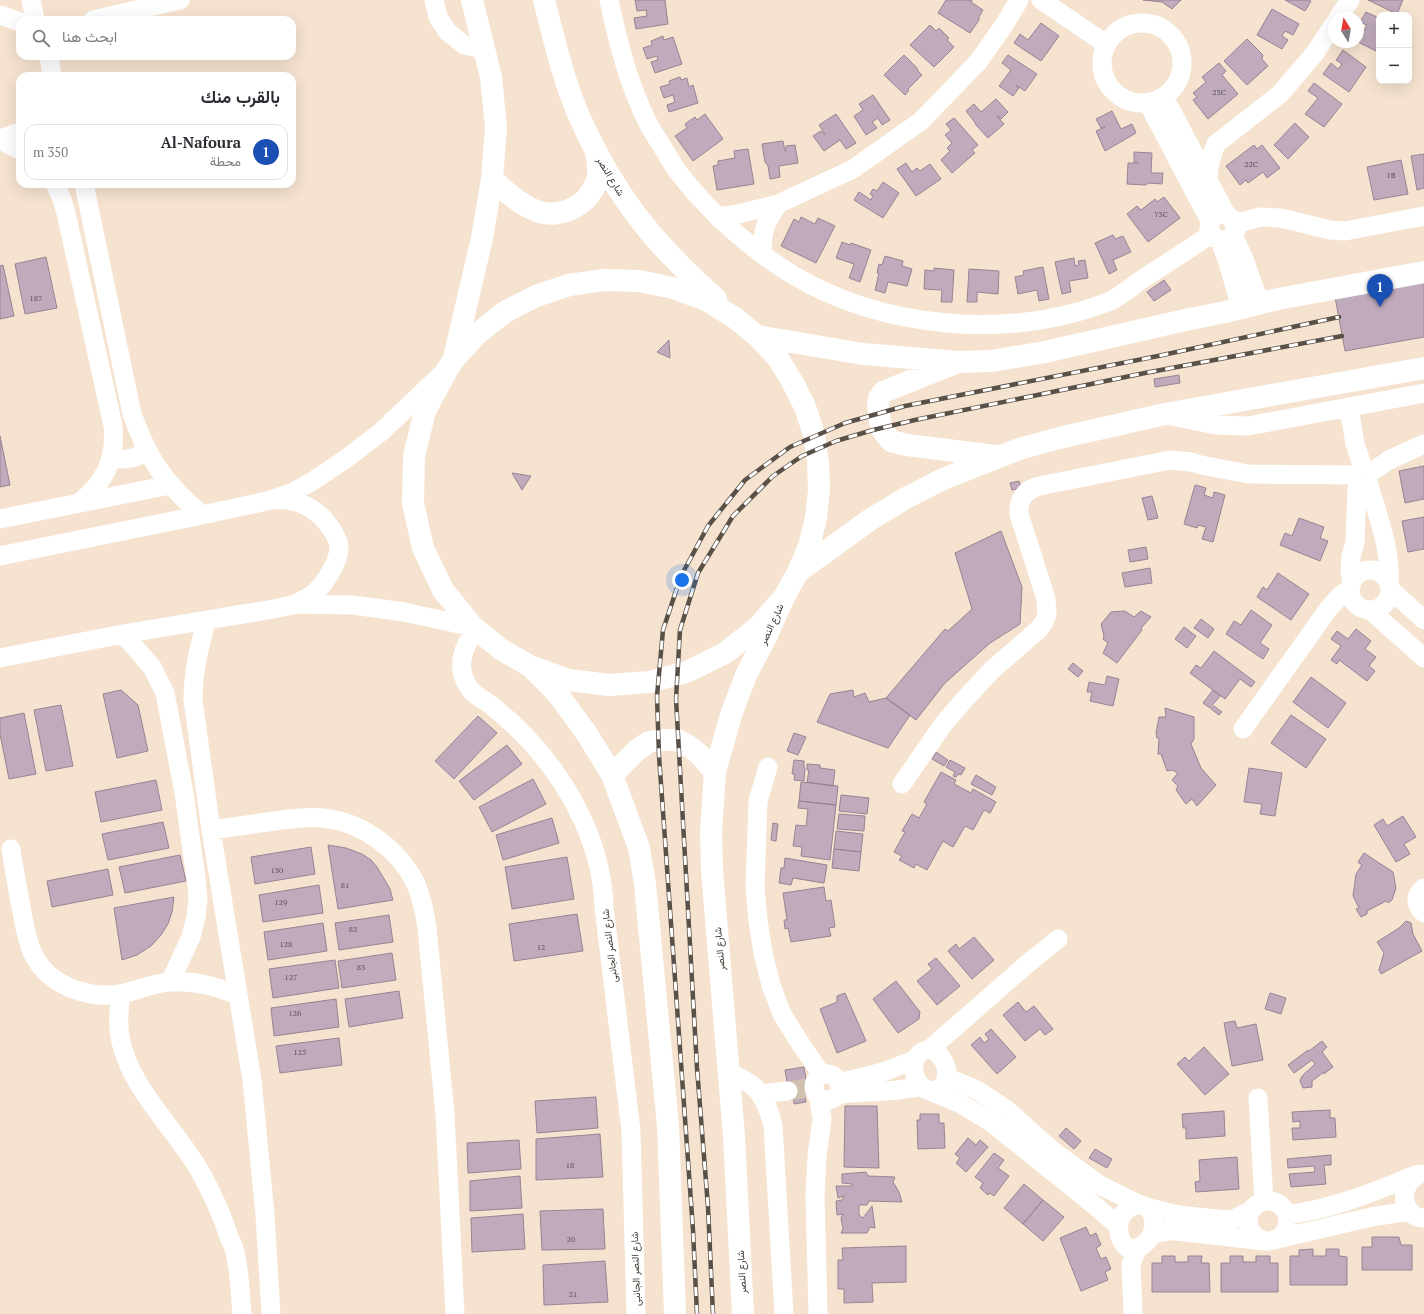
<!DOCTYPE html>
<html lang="ar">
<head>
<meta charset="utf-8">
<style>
  :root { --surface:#fff; --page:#f2f2f3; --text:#2b2b33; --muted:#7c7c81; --line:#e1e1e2; --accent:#7352cb }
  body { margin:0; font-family:"PT Serif",Vazirmatn,serif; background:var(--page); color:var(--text); direction:rtl }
  .controls { position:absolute; right:12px; top:12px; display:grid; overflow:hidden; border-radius:8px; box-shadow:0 4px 16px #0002 }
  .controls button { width:36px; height:36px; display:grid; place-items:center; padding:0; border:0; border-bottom:1px solid var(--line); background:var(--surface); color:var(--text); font:20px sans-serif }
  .compass { position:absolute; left:1328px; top:12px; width:36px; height:36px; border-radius:50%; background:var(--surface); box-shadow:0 4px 16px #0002; rotate:349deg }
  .you { position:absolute; left:682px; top:580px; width:14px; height:14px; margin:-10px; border:3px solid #fff; border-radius:50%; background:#1a73e8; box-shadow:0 0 0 6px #1a73e833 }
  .badge { display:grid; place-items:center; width:26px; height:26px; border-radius:50%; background:var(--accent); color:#fff; font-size:13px; font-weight:700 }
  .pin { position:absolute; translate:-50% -33px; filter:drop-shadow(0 1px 2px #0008) }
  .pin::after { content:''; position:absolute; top:21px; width:14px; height:12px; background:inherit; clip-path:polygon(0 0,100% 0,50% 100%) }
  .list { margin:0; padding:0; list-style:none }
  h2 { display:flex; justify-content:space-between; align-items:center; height:52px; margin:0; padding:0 16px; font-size:17px }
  h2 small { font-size:13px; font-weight:400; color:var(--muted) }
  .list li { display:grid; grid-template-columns:26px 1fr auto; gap:12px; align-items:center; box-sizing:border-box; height:56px; margin:0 8px 8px; padding:0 8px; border:1px solid var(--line); border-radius:12px }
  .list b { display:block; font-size:15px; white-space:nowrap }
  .list p { margin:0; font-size:13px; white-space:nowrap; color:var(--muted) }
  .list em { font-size:13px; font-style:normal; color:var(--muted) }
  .icon { flex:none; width:22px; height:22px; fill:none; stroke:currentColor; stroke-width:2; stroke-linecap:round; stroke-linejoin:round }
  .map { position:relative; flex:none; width:1424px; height:1314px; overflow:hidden; direction:ltr }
  .search { position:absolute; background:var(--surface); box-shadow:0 4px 16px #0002; left:16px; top:16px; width:280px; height:44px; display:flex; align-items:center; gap:10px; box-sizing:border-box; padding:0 14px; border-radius:12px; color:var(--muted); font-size:15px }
  .panel { position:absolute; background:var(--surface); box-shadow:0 4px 16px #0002; left:16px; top:72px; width:280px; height:116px; border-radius:12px; direction:rtl }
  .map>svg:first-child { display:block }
  .building { fill:#bfabbc; stroke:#978394 }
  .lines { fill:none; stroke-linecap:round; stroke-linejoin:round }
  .minor-tunnel { stroke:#d0c0af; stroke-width:19; stroke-dasharray:19 10; stroke-linecap:butt }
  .minor { stroke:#fff; stroke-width:19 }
  .major { stroke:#fff; stroke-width:22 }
  .rail-casing { stroke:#595147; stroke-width:4.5 }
  .rail { stroke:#fff; stroke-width:3; stroke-dasharray:9; stroke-linecap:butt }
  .labels { text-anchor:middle; stroke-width:3; stroke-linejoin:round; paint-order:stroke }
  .number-label { font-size:8px; fill:#5e5352 }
  .street-label { font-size:10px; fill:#3d362e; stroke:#fff }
</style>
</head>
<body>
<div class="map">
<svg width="1424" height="1314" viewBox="0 0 1424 1314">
  <rect width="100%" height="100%" fill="#f5e3cf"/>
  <path class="building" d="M635,0H665L668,24L636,29L634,18L647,16L646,10L637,11Z
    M946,0H972L971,2L983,10L979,17V20L970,33L938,13Z
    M1143,0H1181L1172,9L1162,2Z
    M1285,0H1309L1311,1L1305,11Z
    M1368,0H1403L1397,14Z
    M1272,9L1299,24L1293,35L1285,31L1282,36L1288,40L1282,49L1257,35Z
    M1366,12L1379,18L1378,52L1358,42V28L1364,31L1367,25L1360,22Z
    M1041,23L1059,36L1041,61L1014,43L1020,34L1028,40Z
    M930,25L936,31L939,28L949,38L947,40L954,47L934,67L910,45Z
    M663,36L664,40L673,37L682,64L655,73L651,62L658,60L657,56L647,59L643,48L652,45L651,41Z
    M1247,39L1263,55L1262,59L1268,66L1247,85L1224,61Z
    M1343,50L1366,67L1349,92L1323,74L1331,63L1338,69L1342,64L1336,60Z
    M904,55L917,68L918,71L922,75L908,89L909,90L905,95L884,75Z
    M1008,55L1037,74L1025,91L1016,85V86L1019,88L1013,96L999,86L1011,70L1002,63Z
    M1219,63L1226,71L1222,75L1238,94L1208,119L1193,100L1197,97L1193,93L1206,82L1202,77Z
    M680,77L681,80L687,78L689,87L693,85L698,103L669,112L667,105L675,102L673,95L664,98L660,87L670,84L669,81Z
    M1314,83L1342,104L1324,127L1305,114L1318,98L1308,91Z
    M873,95L890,120L882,125L878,118L872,122L877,128L866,135L854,116L863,110L859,104Z
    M996,99L1008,112L1001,119L998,116H997L1004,124L988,138L976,125L974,121L966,111L974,104L981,112Z
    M1112,111L1121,129L1132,124L1136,133L1105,151L1096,131L1105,127L1101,128L1096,119Z
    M705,114L723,139L693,161L675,136L687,128L685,124L695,117L697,120Z
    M836,114L856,143L846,149L840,140L824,151L813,136L821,131L824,134H825L819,125Z
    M954,118L978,145L972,150L975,153L952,173L941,160L950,151L947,148L952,143L945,135L951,130L946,124Z
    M1295,123L1309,137L1288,159L1274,145Z
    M783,141L785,151H786V146L795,145L798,163L779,166L780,177L770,179L768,166L765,162L762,144Z
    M1254,145L1257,149L1262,145L1280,168L1267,178L1263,172L1248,183L1246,180L1240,185L1226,166Z
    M748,149L754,184L717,190L713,166L718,165V161L735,158L734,151Z
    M1134,152L1152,153L1151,173H1163L1162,184L1149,183L1145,185L1127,184L1128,163H1138V162H1134Z
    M1424,154V188L1417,190L1411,156Z
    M1401,160L1408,194L1374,200L1367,167Z
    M906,163L912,172L917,168L920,171L930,164L941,179L916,196L897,169Z
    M883,182L899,193L883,218L854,200L859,192L871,200L873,196L870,194L873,189L877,191Z
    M1164,197L1180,218L1148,242L1127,214L1137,206L1141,210L1155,199L1157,202Z
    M801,217L815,224L818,218L835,226L816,263L781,246L794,219L799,222Z
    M1113,235L1115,239L1123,236L1131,252L1113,260L1117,270L1109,274L1095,243Z
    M842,242L850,245L851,243L871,250L860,282L849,278L854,264L836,258Z
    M885,256L903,261L902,266L912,269L907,286L888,282L885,293L875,290L879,273H877L879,264L882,265Z
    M46,257L57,308L25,314L15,264Z
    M1074,258L1075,266L1079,265L1078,261L1085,260L1088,278L1069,281L1071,292L1062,294L1055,262Z
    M3,265L14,316L0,319V266Z
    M1043,267L1049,299L1039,301L1037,290L1018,294L1015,277L1024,275L1023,271Z
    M934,268L954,270L952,302H941L942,290L924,289L925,270L934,271Z
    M969,269L999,271L998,294L977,292V302H967Z
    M1164,280L1171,290L1154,301L1147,292Z
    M1424,280V337L1345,351L1335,297Z
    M669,340L670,358L657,352Z
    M1179,375L1180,383L1155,387L1154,379Z
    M0,436L10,485L0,487Z
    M1424,466V499L1405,503L1399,471Z
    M512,473L531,476L522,490Z
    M1019,481L1021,488L1012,490L1010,483Z
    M1195,485L1206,488L1204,495L1213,498L1214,492L1225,495L1213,542L1202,539L1206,527L1198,525L1197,528L1184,524Z
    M1152,496L1158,518L1148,520L1142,498Z
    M1424,517V549L1408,552L1402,521Z
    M1299,518L1324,527L1320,538L1328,541L1320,561L1280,545L1285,533L1292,536Z
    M1001,531L1022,587L1020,624L990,643L945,683L916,720L886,698L945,629L948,631L972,609L955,553Z
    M1146,547L1148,559L1130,562L1128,550Z
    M1150,568L1152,583L1125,587L1122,573Z
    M1278,573L1309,594L1291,620L1257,597L1263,587L1267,590Z
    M1251,610L1272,625L1260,643L1269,649L1263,659L1226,634L1234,621L1241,625Z
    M1125,611L1134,617L1141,611L1151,617L1141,628L1142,630L1117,663L1103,653L1108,643L1103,639L1104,636L1101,624L1111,612Z
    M1201,619L1214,629L1208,638L1194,628Z
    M1184,627L1196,636L1187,648L1175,639Z
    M1356,629L1371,641L1365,649L1376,657L1369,666L1375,671L1367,681L1339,660L1337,664L1331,660L1341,646L1331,639L1337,631L1348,639Z
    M1214,651L1255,682L1251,687L1240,679L1225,699L1190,673L1196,665L1201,668Z
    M1073,663L1083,671L1078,677L1068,669Z
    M1107,676L1119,679L1113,706L1090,701L1092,692H1087L1089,682L1105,685Z
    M1311,677L1346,703L1328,728L1293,702Z
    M121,690L138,705L148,751L117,758L103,694Z
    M853,690L854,697L865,693L869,702L886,698L910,715L888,748L817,722L830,694Z
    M1213,690L1220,696L1210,708L1203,703Z
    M61,705L73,766L46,771L34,710Z
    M1214,706L1222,712L1219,715L1211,709Z
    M1165,708L1194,717V739L1191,744L1201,768L1216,785L1197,806L1192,799L1186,804L1176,790L1178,786L1172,780L1178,773L1172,770L1167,771L1161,754H1158L1159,738H1157L1156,733L1159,717H1166Z
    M24,713L36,774L9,779L0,734V718Z
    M1291,715L1326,739L1306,768L1271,743Z
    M478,716L497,733L454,779L435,761Z
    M794,733L806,737L798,755L787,751Z
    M507,745L522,764L474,800L459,781Z
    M936,752L948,760L944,766L932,759Z
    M794,760L804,761V767L805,768L804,781L794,780L795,774H792Z
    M950,760L965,768L961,775L958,774L956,777L953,776L955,772L946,767Z
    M807,764L820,765V768L835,770L833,786L807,782L809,770H807Z
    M1249,768L1282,773L1275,816L1260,814L1262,804L1244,802Z
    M941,772L956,780L954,784L971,793L973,789L996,802L990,813L984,810L973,830L965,826L953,847L943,841L927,870L916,864L914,868L899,860L902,856L894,852L905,832L902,831L912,814L919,818L927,804L924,802Z
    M976,775L996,787L992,795L971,784Z
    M533,779L546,804L492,832L479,807Z
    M156,780L162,810L101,822L95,792Z
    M801,782L838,786L836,805L799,801Z
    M841,795L869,798L867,814L839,811Z
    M799,801L836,805L830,860L801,856L802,847L793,846L796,825L806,826L808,809L798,808Z
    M839,814L865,816L864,831L837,829Z
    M1403,816L1416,837L1404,844L1410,854L1396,862L1374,825L1383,819L1387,826Z
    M552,818L559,843L503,860L496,835Z
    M163,822L169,848L108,860L102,834Z
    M773,823L778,824L776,841L771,840Z
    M836,831L863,834L861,852L834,849Z
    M328,845L346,848L362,854L371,860L377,867L390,889L393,900L338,909Z
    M311,847L315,874L255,884L251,857Z
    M834,849L861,852L859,871L832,868Z
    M1364,853L1393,872L1396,888L1392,900L1388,903L1386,901L1367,911V914L1361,917L1356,909L1359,908L1353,896L1356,874L1362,865L1358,862Z
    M180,855L186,881L125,893L119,867Z
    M567,857L574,899L512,909L505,867Z
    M785,858L827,865L824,883L793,878L791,885L779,883L781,868H784Z
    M108,869L113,895L52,907L47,881Z
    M319,885L323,913L263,922L259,895Z
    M824,887L826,901L831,900L835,927L829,928L831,936L791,942L788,928L785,929L784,920H787L783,893Z
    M174,897L172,912L168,924L161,935L151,946L137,955L122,960L114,908Z
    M577,914L583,951L514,961L509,924Z
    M389,915L393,942L339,950L335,923Z
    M1406,921L1411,923L1413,934L1422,951L1381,974L1379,970L1384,953L1377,942L1399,928Z
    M323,923L327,951L268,960L264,932Z
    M974,937L994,960L972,979L948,951L956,944L959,949Z
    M392,953L396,980L342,988L338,961Z
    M936,958L960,986L937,1005L917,981L932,969L928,964Z
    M335,960L339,988L273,998L269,969Z
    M896,981L920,1012L919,1019L898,1033L873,999Z
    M399,991L403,1018L349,1027L345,999Z
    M845,993L866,1041L837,1053L820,1009L837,1002V996Z
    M1270,993L1286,998L1281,1014L1265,1009Z
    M336,999L339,1027L274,1036L271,1008Z
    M1018,1002L1026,1012L1034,1006L1053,1029L1045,1035L1040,1029L1025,1041L1003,1015Z
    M1235,1021L1237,1028L1256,1024L1263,1060L1232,1066L1224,1023Z
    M991,1029L1016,1057L997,1074L971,1045L980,1037L984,1043L989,1039L985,1034Z
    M339,1038L342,1065L280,1073L276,1046Z
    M1322,1041L1327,1047L1322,1052L1333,1067L1324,1074V1072L1312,1081V1087L1303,1088L1300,1081L1302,1076L1315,1064L1312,1060L1294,1073L1288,1065L1308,1050L1309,1051Z
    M1204,1047L1229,1074L1205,1095L1177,1064L1185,1057L1189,1061Z
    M804,1067L808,1091L804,1092L806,1102L794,1104L793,1094L789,1095L785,1070Z
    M596,1097L598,1128L537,1133L535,1101Z
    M845,1106H877L879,1168L844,1167Z
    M1330,1110V1118H1335L1336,1137L1293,1140L1292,1128H1300V1121L1293,1122L1292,1112Z
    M1224,1111L1225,1136L1186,1139V1128H1183L1182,1114Z
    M920,1114H939V1123H944L945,1148L918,1149L917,1120H920Z
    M1066,1128L1081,1141L1074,1149L1059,1136Z
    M600,1134L603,1177L536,1180V1139Z
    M968,1138L976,1145L980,1140L988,1147L966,1172L956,1163L960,1158L955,1154Z
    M519,1140L521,1169L468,1173L467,1143Z
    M1095,1149L1112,1159L1107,1168L1089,1158Z
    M994,1153L1004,1160L998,1168L1009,1176L994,1196L990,1193L988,1195L980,1188L983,1183L975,1177Z
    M1331,1155V1165H1324L1326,1184L1291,1187L1289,1174L1315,1172L1314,1166L1288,1168L1287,1159Z
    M1237,1157L1239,1189L1196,1192L1195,1182L1200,1181L1199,1160Z
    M866,1172L868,1176L895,1177L893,1182L899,1192L902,1202L869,1201L867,1205H859V1215L863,1218L872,1206L875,1228L870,1227L867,1233H841L843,1229L841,1218L843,1214L837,1215L836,1201L842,1200L844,1196L838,1198L836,1186H852V1184L842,1183V1174Z
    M520,1176L522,1208L470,1211V1181Z
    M1024,1184L1043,1200L1023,1224L1004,1208Z
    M1043,1200L1064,1217L1043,1241L1023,1224Z
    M603,1209L605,1249L542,1250L540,1211Z
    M523,1214L525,1249L472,1252L471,1218Z
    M1086,1227L1090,1236L1096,1233L1101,1245L1096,1248L1101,1259L1106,1257L1111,1269L1105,1272L1108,1280L1081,1291L1060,1238Z
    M1372,1237H1399L1401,1245H1412V1270H1362V1247H1372Z
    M906,1246V1282L872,1283L873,1302L844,1303V1289H838V1260H843L842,1248Z
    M1313,1249V1256H1326V1249H1339V1256L1347,1257V1285H1290V1256H1299V1250Z
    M1162,1256H1175V1262H1188V1256H1202L1201,1263H1209L1210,1292H1152V1263H1162Z
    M1230,1256H1243V1262H1256V1256H1270V1263H1278V1292H1221V1263H1230Z
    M605,1261L608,1302L544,1305L543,1265Z"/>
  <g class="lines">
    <path class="minor-tunnel" d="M788,1091L808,1088"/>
    <path class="minor" d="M31,0L35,20
      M434,0L438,17L447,31L464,45L484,49
      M609,0C618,43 629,86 649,125C653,133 659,141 663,148C668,156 673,165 678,172C710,213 749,248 793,275C884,329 1009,340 1108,302C1120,297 1131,287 1141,280C1164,265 1188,250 1211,234
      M1041,0L1106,44
      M0,15L20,22
      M1338,18L1350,0
      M93,20L180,0
      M1102 63a40 40 0 1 1 80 0a40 40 0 1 1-80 0Z
      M49,56L52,76
      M1164,97L1226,214
      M1148,103L1210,221
      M0,139L20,132
      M0,140L20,150
      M1208,180C1208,167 1211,156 1216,144L1280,94L1315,53L1334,24
      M55,184L62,199L66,213L113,426C116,460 105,482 79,503
      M84,184L132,414C148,459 165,484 202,515
      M718,217L738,214L778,204L853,169L921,121L978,62L1004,25L1019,0
      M1235,224L1260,217L1281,218L1330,230L1345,231L1424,216
      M1233,235C1227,241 1222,241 1215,238L1209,230C1209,215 1223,209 1233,220L1236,230L1233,235L1244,259L1260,304
      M1220,240L1229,266L1241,308
      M762,254C762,231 765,223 778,204
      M1349,407L1355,444L1363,468
      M1167,415L1216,425L1248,426L1424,393
      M111,457C125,461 135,459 147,451
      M1370,473L1389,460L1424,444
      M1369,485C1378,517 1391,549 1389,583
      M276,500C299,498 321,511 332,530C335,535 339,542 339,547C339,562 325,584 314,593C309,597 302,600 296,604
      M0,519L170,485
      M0,556L202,515L267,501L291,493L313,481L347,458L381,432L440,376
      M1350 590a20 20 0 1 1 40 0a20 20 0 1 1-40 0Z
      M1352,583L1350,570L1351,556L1355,543L1357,487
      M1391,590L1424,620
      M1370,610L1424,658
      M207,620C199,647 193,671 193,700L211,830L252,1080L265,1215L271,1314
      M477,630C462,646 456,667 468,686C473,695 483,699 491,705C498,711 505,717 512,723C562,770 602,837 604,907L631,1131L636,1314
      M123,634L152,667L165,693L184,793L196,878L198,898L196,917L191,937L170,982
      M0,658L123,634L274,609L296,604L353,605L404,612L473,627
      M1243,729L1329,608L1342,594L1350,590
      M768,767L758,801L756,857L755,888L758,920L763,953L771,985L782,1014L798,1040L822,1075
      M902,784L942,726L964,700L992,670L1039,629L1044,622L1047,615L1046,599L1019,514C1018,499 1025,490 1039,486L1170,460L1191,462L1201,465L1248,474L1352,475
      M211,830C232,827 253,824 275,821C290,819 307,816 323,818C362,822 399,849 416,884C422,899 425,913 427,928L445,1114L455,1314
      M11,849C14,870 18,891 22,912C25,927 27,943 34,956C50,986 88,999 120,994C137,991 153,983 170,982C195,980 216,987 238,995
      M1424,888C1414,895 1415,906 1424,913
      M121,994C119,1010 117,1026 121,1042C132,1091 177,1130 201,1173C212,1193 222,1215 229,1237C232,1243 235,1250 236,1257C240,1275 240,1295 242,1314
      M930,1049L1026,965L1058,939
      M930,1049C942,1053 951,1070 945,1083C943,1086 941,1088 938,1089C917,1100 900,1054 930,1049Z
      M729,1073C736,1076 743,1079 749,1083C763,1092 769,1110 773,1125L784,1314
      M814 1087a13 13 0 1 1 26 0a13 13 0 1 1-26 0Z
      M946,1077L977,1090L1007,1110L1053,1151L1098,1184L1140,1205
      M839,1083L883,1072L914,1060
      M930,1091L961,1104L991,1122L1098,1208L1118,1226
      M761,1094L788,1091
      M838,1094C866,1091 894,1093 921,1086
      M1258,1098L1264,1201
      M1419,1174C1399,1183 1399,1217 1424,1218
      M1248 1221a20 20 0 1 1 40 0a20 20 0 1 1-40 0Z
      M1136,1205C1161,1202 1160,1247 1131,1249C1118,1245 1115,1224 1123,1214C1126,1210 1131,1207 1136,1205Z
      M1146,1207L1178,1215L1226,1220L1234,1219L1250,1211
      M1287,1215C1331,1209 1372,1193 1413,1176
      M1153,1234L1169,1231H1177L1265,1241
      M1273,1240L1371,1217L1410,1211
      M818,1314L815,1195L817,1156L822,1119L819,1099
      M1133,1314L1131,1264L1136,1251L1141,1246"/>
    <path class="major" d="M544,0C554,39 563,79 579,116C598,159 623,201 654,237C673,259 694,279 716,299
      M492,179C504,190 517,202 532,209C556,221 586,208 596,183C600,173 598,162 596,152
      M757,336L863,354L958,362L991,361L1045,352L1185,320L1225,312L1278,299L1424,272
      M454,358L482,238L492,179L496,128L491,77L472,0
      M953,364L883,392L879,398L878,404L880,422L883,431L891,441L907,445L996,456
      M799,571L871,519L906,498L943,479L1019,449L1059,438L1165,414L1424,368
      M534,670L557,693L587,734L612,775L639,848L645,884L668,1126L675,1314
      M612,775L637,750L649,742L661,740H677L690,747L700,755L715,772
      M743,1314L734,1136L712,870L711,832L715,772L731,715L746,675L766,637L784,597L798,572L809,546L816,518L819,490L818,462L814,434L805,407L792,381L777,357L757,336L735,318L706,300L673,288L639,281L604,280L569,285L536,296L505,312L477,334L454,359L447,370L425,411L414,456L413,503L423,548L443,590L473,627L502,650L530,666L569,680L609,685L650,682L689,671L725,653L757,628L784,597"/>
    <g class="rail-casing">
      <path id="rail" d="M697,1314L693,1230L659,756L657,696L663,630L681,576L708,526L745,480L790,447L845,423L905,406L1158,356L1339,317
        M713,1314L708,1207L697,1068L676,699L680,630L698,573L733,516L773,476L802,456L836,441L873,430L915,420L1145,373L1342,336"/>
    </g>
    <use href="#rail" class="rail"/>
  </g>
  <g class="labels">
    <g class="number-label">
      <text x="1219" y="95">23C</text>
      <text x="1251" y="167">22C</text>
      <text x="1391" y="178">1B</text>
      <text x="1161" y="217">73C</text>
      <text x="36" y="301">187</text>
      <text x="277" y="873">130</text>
      <text x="345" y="888">81</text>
      <text x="281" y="905">129</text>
      <text x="353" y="932">82</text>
      <text x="286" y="947">128</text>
      <text x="541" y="950">12</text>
      <text x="361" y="970">83</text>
      <text x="291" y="980">127</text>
      <text x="295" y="1016">126</text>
      <text x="300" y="1055">125</text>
      <text x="570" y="1168">18</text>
      <text x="571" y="1242">20</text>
      <text x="573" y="1297">21</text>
    </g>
    <g class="street-label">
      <text transform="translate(611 176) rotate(59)" y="4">شارع النصر</text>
      <text transform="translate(771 624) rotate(-65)" y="4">شارع النصر</text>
      <text transform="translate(609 946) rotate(-97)" y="4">شارع النصر الجانبى</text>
      <text transform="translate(719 949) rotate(-95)" y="4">شارع النصر</text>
      <text transform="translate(635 1269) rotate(-92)" y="4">شارع النصر الجانبى</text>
      <text transform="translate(741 1272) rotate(-93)" y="4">شارع النصر</text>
    </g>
  </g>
</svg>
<div class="controls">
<button>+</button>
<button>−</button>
</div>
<svg class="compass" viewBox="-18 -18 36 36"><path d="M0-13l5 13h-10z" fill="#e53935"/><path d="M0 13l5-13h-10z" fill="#7c7c81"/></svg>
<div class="you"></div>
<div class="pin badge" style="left:1380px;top:307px;background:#1a4fb4">1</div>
<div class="search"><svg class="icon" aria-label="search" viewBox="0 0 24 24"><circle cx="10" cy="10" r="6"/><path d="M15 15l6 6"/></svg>ابحث هنا</div>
<section class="panel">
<h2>بالقرب منك<small></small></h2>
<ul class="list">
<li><span class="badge" style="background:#1a4fb4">1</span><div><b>Al-Nafoura</b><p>محطة</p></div><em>350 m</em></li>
</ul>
</section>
</div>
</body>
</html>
